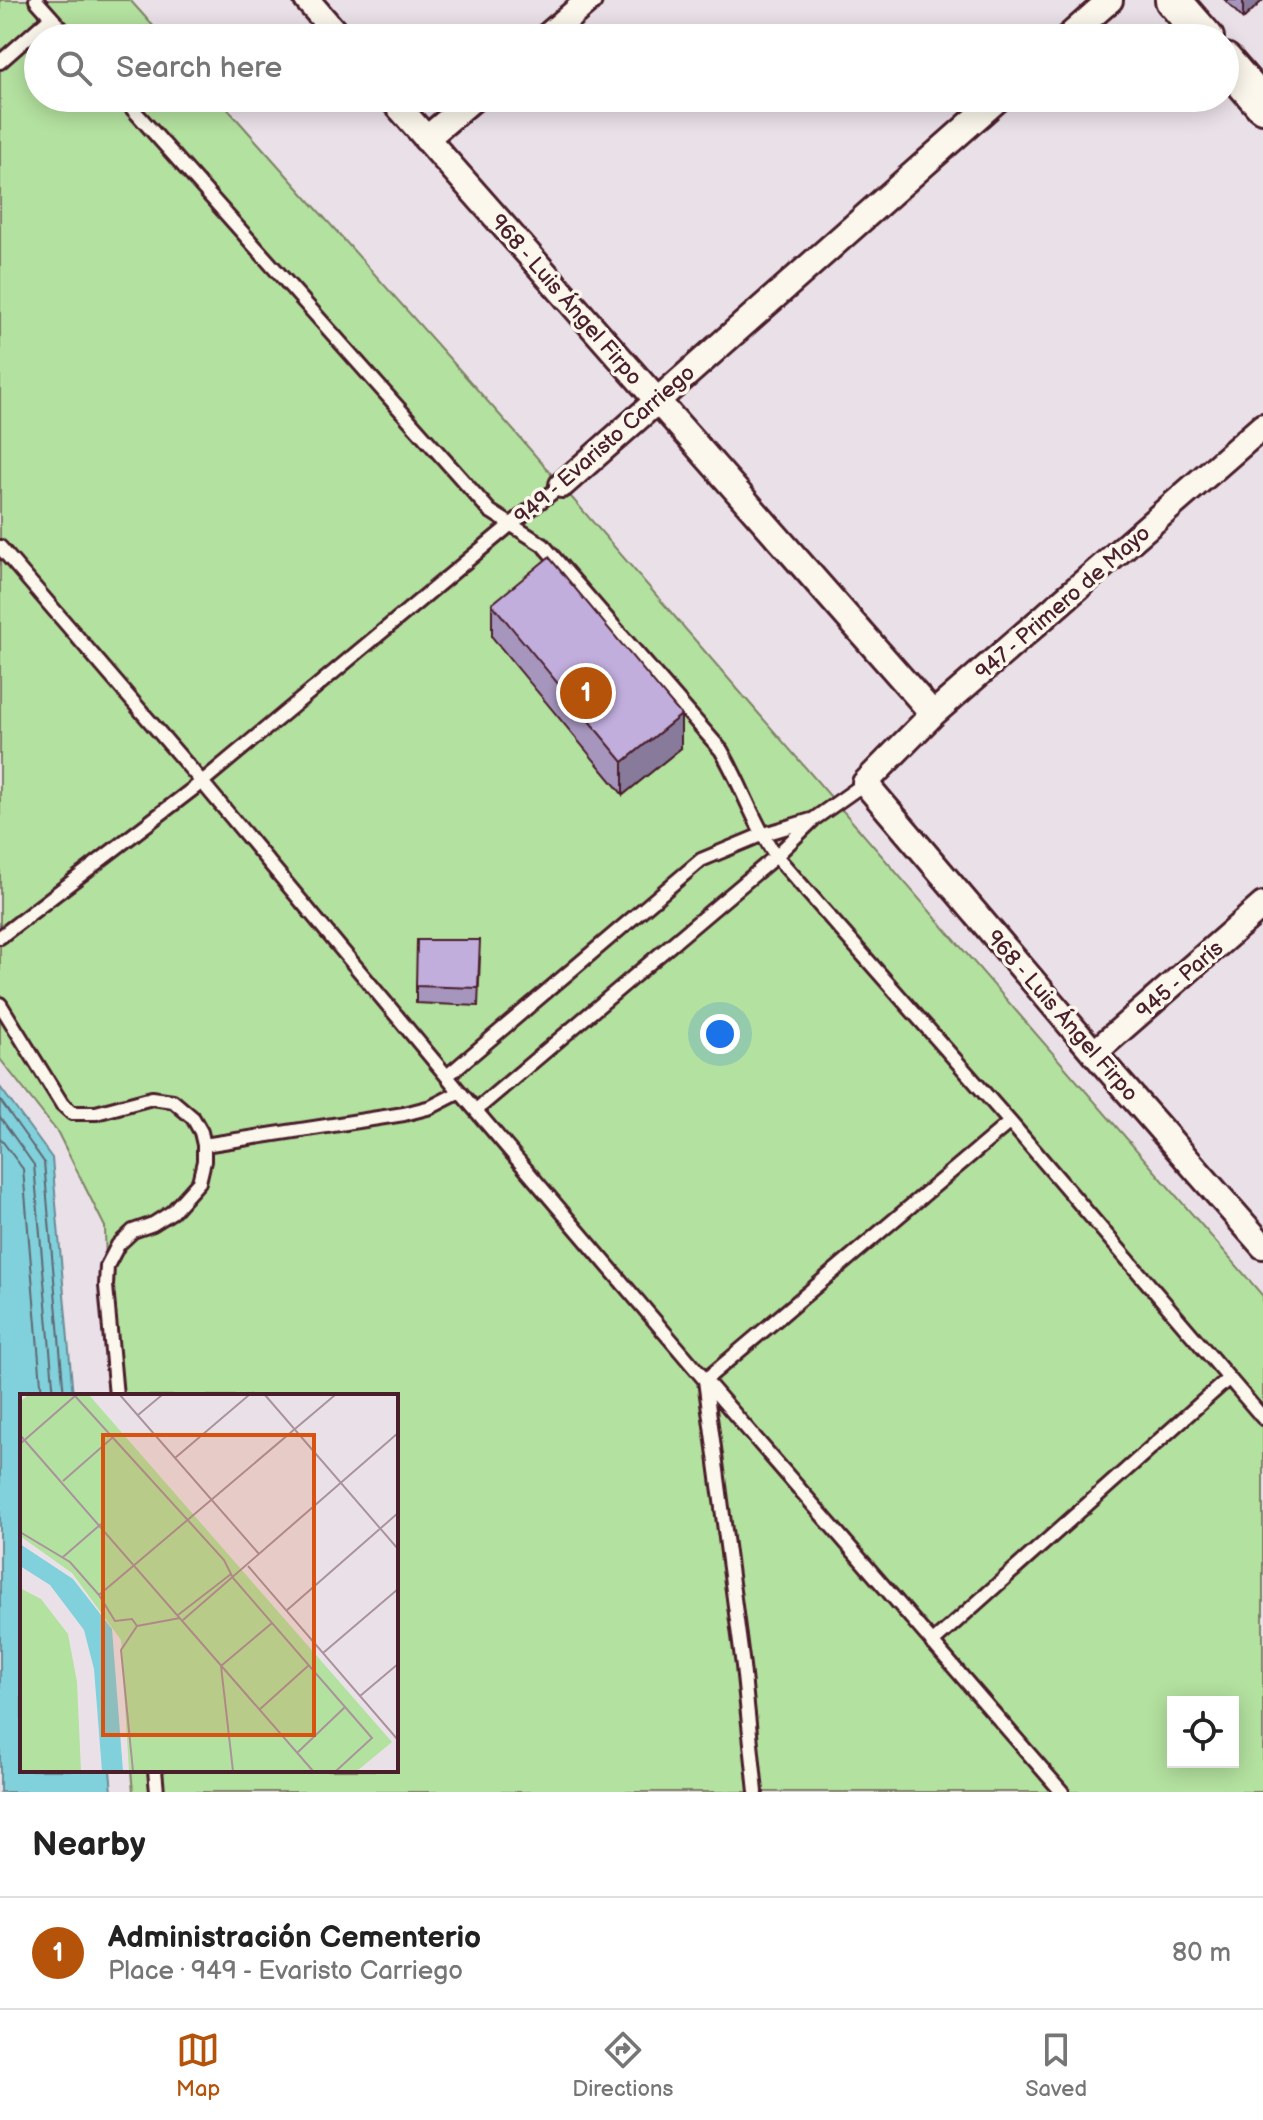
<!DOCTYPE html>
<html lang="en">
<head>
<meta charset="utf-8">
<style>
  :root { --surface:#fff; --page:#f2f2f2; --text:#222; --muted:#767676; --line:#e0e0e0; --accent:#b45309 }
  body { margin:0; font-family:"Balsamiq Sans",sans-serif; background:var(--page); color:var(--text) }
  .controls { position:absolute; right:24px; bottom:24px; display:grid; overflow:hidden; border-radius:0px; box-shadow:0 4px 20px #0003 }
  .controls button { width:72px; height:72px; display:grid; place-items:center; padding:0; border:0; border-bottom:2px solid var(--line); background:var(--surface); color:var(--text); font:40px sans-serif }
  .you { position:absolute; left:720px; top:1034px; width:28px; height:28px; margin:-20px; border:6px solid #fff; border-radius:50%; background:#1a73e8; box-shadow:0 0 0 12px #1a73e833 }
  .badge { display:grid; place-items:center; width:52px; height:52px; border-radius:50%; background:var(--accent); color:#fff; font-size:26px; font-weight:700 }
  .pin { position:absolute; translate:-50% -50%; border:4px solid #fff; box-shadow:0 2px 8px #0006 }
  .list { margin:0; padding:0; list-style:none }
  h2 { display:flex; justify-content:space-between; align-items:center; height:104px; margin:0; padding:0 32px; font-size:34px }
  h2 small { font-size:26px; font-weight:400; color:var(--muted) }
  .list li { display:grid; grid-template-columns:52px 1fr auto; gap:24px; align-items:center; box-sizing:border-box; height:112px; padding:0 32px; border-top:2px solid var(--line) }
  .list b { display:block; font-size:30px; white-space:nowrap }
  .list p { margin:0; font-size:26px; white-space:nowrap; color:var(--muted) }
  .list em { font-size:26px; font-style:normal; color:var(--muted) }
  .icon { flex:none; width:44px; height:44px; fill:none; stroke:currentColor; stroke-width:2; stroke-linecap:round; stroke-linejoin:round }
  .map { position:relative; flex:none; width:1263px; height:1792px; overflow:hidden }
  .search { position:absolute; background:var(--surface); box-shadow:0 4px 20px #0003; left:24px; right:24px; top:24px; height:88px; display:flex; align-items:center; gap:20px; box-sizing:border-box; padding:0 28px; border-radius:44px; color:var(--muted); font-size:30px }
  .sheet { height:216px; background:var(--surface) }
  nav { display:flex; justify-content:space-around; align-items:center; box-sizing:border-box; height:112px; border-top:2px solid var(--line); background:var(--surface); font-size:22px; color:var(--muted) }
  nav a { display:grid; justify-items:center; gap:4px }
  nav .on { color:var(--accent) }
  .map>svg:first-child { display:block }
  .green { fill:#b3e19f; stroke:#7e8065; stroke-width:2; fill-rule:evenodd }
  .water { fill:#80d1db; stroke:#6a8a95; stroke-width:2 }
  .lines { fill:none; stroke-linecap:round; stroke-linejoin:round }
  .shore { stroke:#606671; stroke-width:2 }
  .lane-casing { stroke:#4a1f2b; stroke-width:18 }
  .street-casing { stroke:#4a1f2b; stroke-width:30 }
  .secondary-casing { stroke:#4a1f2b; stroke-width:40 }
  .lane { stroke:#fbf7ec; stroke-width:12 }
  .street { stroke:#fbf7ec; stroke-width:24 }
  .secondary { stroke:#fbf7ec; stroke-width:34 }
  .wall { fill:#a696be; stroke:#4a1f2b; stroke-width:2 }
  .shaded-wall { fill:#877a9b; stroke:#4a1f2b; stroke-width:2 }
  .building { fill:#c1aedd; stroke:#4a1f2b; stroke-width:2 }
  .labels { text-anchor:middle; stroke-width:7; stroke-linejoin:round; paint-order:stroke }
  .street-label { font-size:22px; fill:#4a1f2b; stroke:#fbf7ec }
  .inset-road { fill:none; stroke:#aa939c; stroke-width:2 }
  .view { fill:#d8530f; fill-opacity:0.15; stroke:#d8530f; stroke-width:4 }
  .inset-edge { fill:none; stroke:#4a1f2b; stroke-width:4 }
</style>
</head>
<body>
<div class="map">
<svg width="1263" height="1792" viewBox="0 0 1263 1792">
  <rect width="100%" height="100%" fill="#eae1e8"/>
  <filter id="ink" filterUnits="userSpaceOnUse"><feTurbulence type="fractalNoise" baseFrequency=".0125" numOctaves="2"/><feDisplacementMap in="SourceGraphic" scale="16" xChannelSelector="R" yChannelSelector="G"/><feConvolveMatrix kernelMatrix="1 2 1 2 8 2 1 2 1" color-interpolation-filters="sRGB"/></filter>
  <g filter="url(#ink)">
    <path class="green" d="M0,0H130L164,38H38V98H218L514,431L1263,1296V1792H133L131,1770H396V1396H109L105,1227L58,1133L0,1059ZM1173,1702H1233V1762H1173Z"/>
    <path class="water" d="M0,1087L52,1158L73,1396H22V1770H110L112,1792H0Z"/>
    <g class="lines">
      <path class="shore" d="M0,1100L44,1162L64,1396
        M0,1117L34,1165L54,1396
        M0,1138L23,1169L42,1396"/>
      <g class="lane-casing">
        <path id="lane" d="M36,0L70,38
          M0,62L51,17
          M123,98L490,511L543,545L721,750C742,785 753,823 776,856L1010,1122L1263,1418
          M0,547L202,782L460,1092L705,1380L1062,1792
          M0,937L202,782L510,525L562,485
          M0,1004L62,1104L72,1113H96L152,1098L173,1101L193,1118L201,1132L204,1145V1161L199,1182L172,1212L153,1224L133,1231L118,1245L107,1266L106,1286L116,1396
          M447,1076L701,860L761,835L811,820
          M476,1110L776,856L814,819L865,783
          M204,1145L404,1114L431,1107L460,1092
          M932,1643L1229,1378
          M155,1770L157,1792
          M756,1792L743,1666L705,1380L1010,1122"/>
      </g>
      <g class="street-casing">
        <path id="street" d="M307,0L340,38
          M545,38L589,0
          M1067,38L1110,0
          M391,98L933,714
          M426,139L474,98
          M1263,426L933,714L865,783L1094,1053L1263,1246
          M562,485L999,98
          M1094,1053L1263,905"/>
      </g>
      <g class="secondary-casing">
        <path id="secondary" d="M1173,0L1206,38
          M1225,61L1263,105"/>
      </g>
      <use href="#lane" class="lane"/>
      <use href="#street" class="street"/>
      <use href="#secondary" class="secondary"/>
    </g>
    <path class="wall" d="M1225,0H1263L1243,19Z
      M492,604L681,748L623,795L492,637Z
      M480,957L478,1006L416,1003V986Z"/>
    <path class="shaded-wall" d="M1243,0H1263L1243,19Z
      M681,715V748L623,795V762Z"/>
    <path class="building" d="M549,557L681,715L623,762L492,604Z
      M417,940H480L478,988L416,986Z"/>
  </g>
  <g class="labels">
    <g class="street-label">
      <text transform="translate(567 299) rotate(49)" y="8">968 - Luis Ángel Firpo</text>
      <text transform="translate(604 444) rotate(-41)" y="8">949 - Evaristo Carriego</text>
      <text transform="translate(1062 602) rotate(-41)" y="8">947 - Primero de Mayo</text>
      <text transform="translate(1179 979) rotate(-41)" y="8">945 - París</text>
      <text transform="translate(1063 1015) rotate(49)" y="8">968 - Luis Ángel Firpo</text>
    </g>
  </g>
  <g transform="translate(20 1394)">
    <rect width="378" height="378" fill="#eae1e8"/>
    <path d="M8,1H69L372,348L337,377H109L101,246L52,179L0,142V8ZM0,194L21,205L48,240L57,288L61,377H0Z" fill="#b3e19f"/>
    <path d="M0,150L53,185L92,235L103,377H82L74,275L64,236L30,191L0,172Z" fill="#80d1db"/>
    <path class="inset-road" d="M100,1L239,160M245,1L378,155M118,21L142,1M0,41L293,377M0,50L55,2L204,166L213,184L352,344L316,377M155,64L229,1M43,87L92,44M0,138L50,168L79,201M43,163L81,130M228,172L378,346M266,217L378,119M158,221L211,180M163,226L378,39M117,232L160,224M303,259L378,195M340,302L378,270M239,316L289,271M277,359L325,313M113,377L101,256L117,232L112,225L95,227L79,201L315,1M213,377L201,272L252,229"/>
    <path class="view" d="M83,41H294V341H83Z"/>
    <rect width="378" height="378" class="inset-edge"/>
  </g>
</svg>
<div class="controls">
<button><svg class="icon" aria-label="locate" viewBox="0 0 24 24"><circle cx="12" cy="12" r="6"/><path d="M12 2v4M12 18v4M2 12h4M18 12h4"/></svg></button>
</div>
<div class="you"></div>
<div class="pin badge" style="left:586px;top:693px">1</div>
<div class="search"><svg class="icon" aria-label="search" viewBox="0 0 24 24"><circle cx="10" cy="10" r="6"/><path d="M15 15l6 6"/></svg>Search here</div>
</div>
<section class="sheet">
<h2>Nearby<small></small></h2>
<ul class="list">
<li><span class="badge">1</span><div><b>Administración Cementerio</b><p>Place · 949 - Evaristo Carriego</p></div><em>80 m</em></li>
</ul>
</section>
<nav>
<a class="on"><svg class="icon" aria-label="map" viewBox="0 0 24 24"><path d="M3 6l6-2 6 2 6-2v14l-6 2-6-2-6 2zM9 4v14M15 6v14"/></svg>Map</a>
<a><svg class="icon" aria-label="directions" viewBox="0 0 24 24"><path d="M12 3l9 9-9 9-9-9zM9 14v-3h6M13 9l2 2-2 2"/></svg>Directions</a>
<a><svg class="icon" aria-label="saved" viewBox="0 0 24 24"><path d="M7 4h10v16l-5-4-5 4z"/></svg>Saved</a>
</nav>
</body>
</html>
